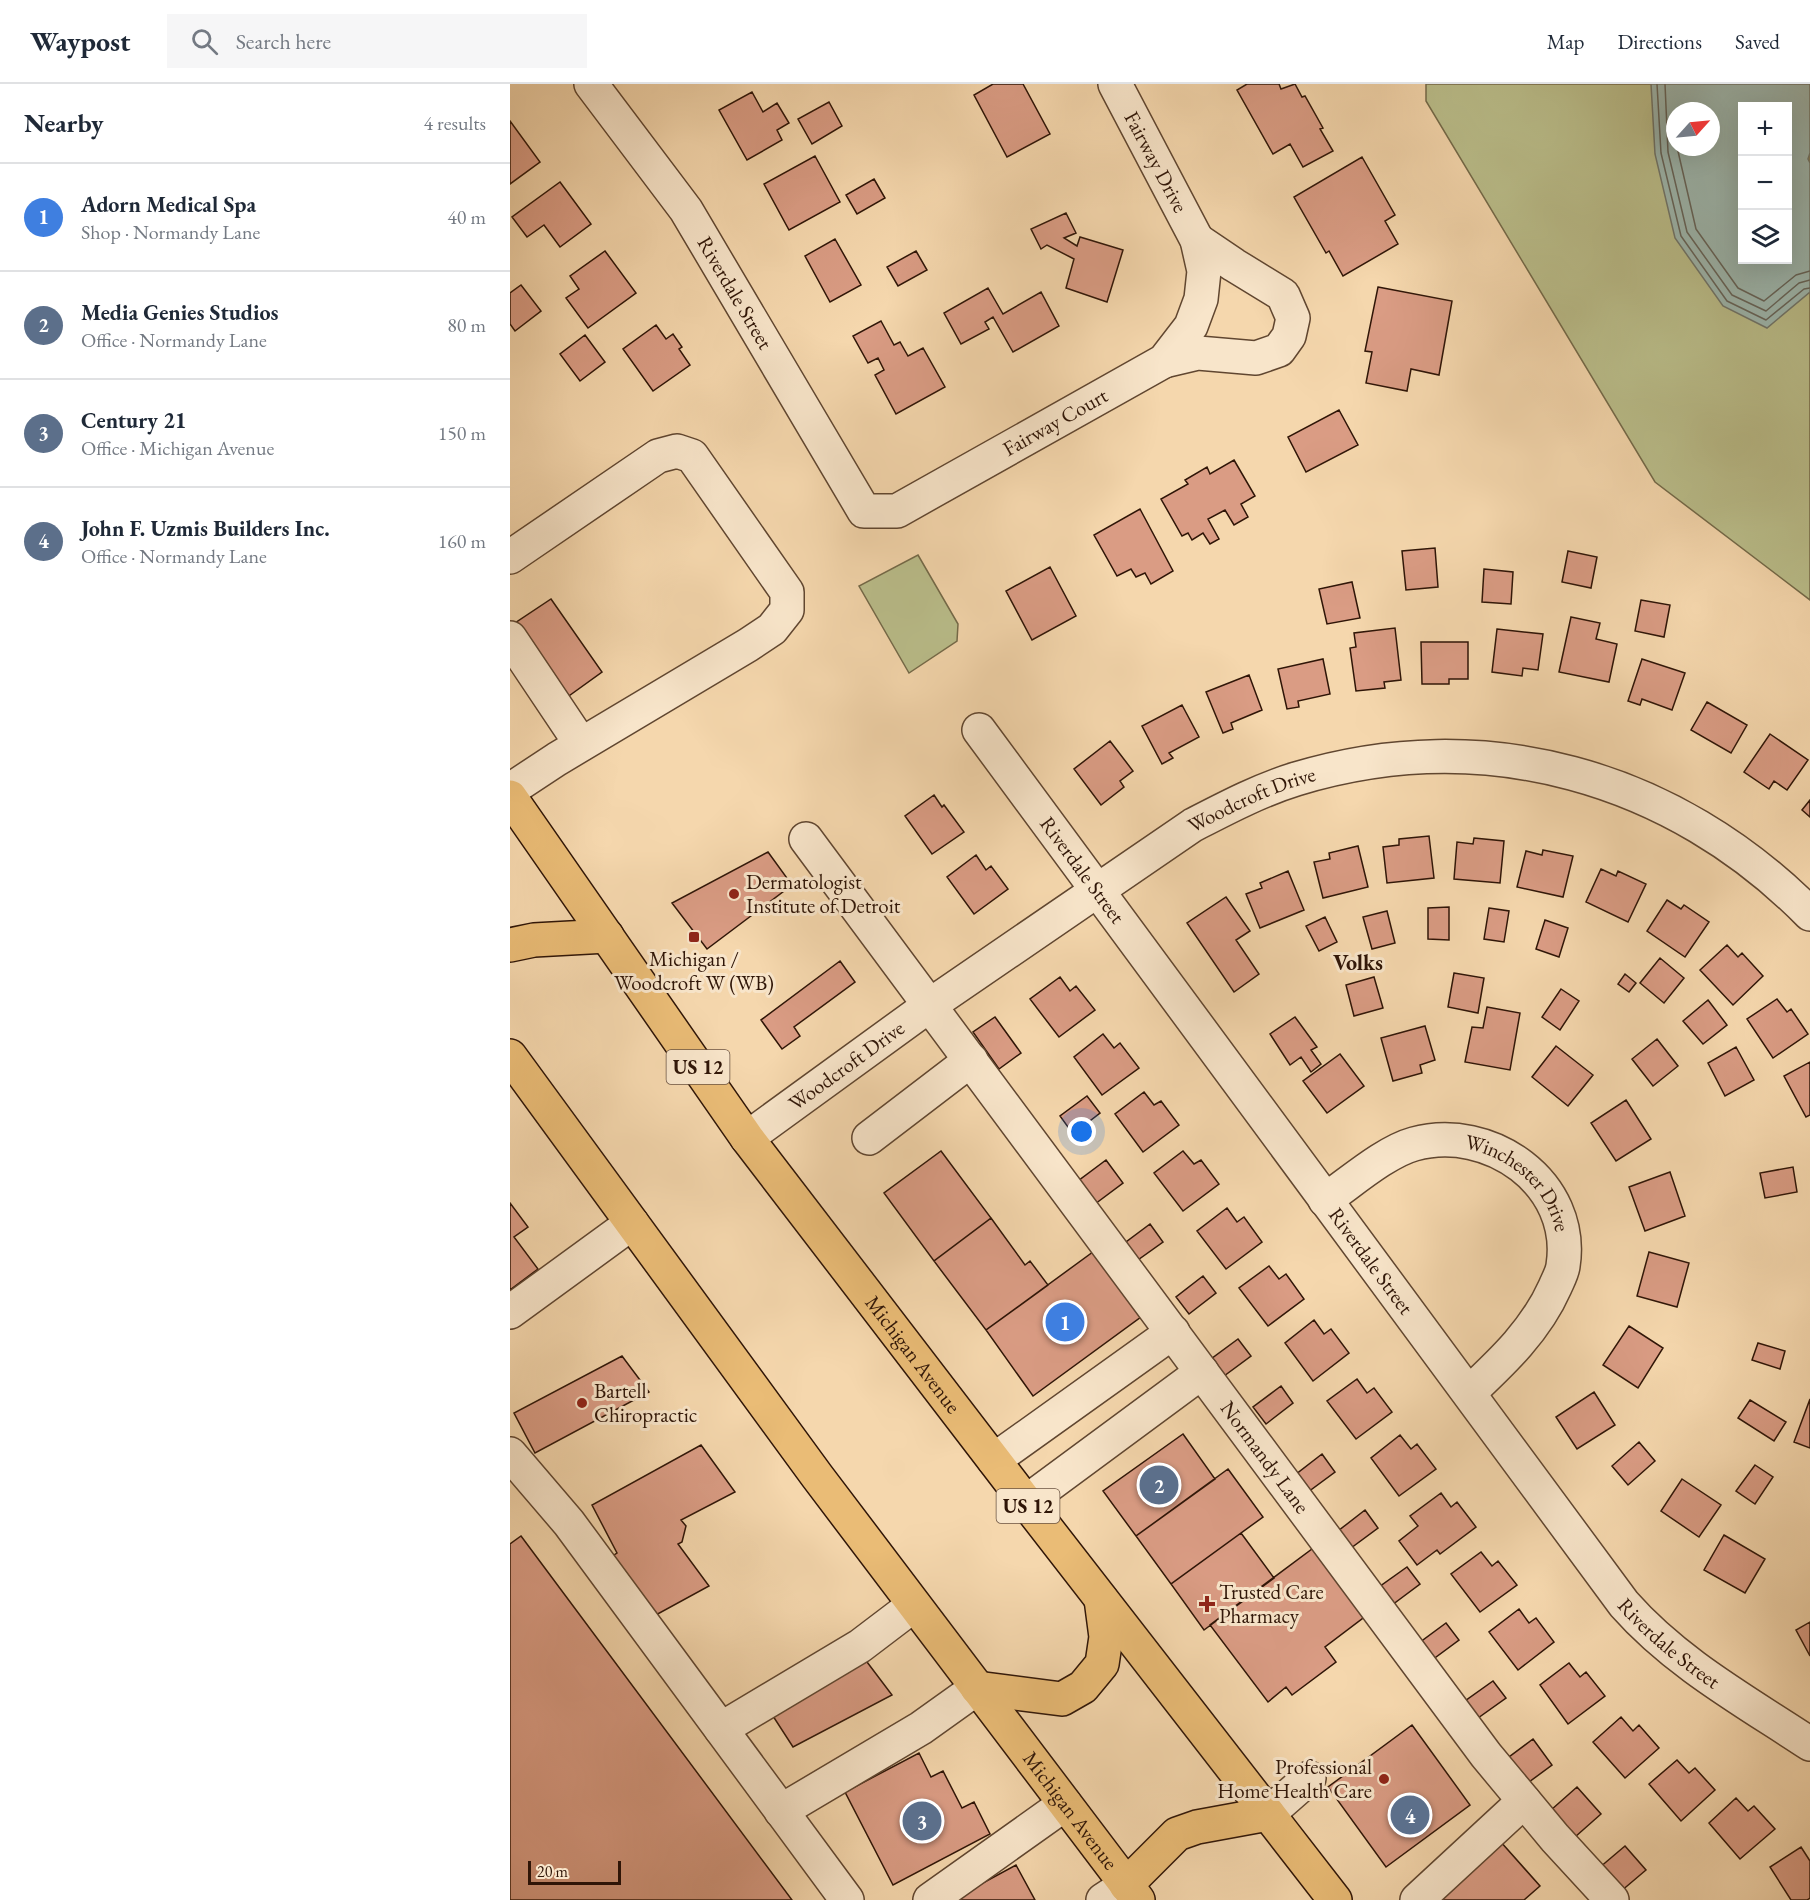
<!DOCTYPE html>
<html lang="en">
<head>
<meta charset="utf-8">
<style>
  :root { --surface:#fff; --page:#f6f6f7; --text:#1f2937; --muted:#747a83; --line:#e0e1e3; --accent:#7c3aed }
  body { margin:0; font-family:"EB Garamond",serif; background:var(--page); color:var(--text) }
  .controls { position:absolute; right:18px; top:18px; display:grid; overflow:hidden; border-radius:0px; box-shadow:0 6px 24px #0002 }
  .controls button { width:54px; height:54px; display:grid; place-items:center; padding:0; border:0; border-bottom:2px solid var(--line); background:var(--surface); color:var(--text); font:30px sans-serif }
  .compass { position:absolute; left:1156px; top:18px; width:54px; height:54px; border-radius:50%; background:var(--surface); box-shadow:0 6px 24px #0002; rotate:63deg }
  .scale { position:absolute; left:18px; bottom:15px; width:93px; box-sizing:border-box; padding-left:6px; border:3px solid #2f1507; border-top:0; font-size:16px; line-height:21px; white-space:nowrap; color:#2f1507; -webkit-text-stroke:4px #f8e5ca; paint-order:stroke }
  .you { position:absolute; left:572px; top:1048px; width:21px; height:21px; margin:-15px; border:4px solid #fff; border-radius:50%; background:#1a73e8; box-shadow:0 0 0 9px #1a73e833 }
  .badge { display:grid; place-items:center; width:39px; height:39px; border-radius:50%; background:var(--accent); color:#fff; font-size:20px; font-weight:700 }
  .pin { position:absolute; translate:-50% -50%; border:3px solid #fff; box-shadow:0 2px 6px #0006 }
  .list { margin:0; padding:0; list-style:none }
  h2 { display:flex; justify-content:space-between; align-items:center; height:78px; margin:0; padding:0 24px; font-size:26px }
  h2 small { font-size:20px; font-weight:400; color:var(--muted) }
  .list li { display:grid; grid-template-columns:39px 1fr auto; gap:18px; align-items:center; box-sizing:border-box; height:108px; padding:0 24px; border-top:2px solid var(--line) }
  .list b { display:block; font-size:22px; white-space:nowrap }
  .list p { margin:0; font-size:20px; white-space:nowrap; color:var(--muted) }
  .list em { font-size:20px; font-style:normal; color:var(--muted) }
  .icon { flex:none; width:33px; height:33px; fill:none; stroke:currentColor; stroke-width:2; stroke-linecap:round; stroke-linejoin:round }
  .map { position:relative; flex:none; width:1300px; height:1816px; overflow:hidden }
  header { display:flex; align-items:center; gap:36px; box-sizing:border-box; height:84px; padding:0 30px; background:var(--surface); border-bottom:2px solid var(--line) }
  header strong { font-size:28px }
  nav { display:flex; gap:33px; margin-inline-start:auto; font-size:21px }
  .search { width:420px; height:54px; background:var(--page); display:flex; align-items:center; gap:15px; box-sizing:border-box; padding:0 21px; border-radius:0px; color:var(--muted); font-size:22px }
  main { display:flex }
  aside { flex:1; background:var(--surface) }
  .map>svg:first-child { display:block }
  .green { fill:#babe8b; stroke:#746a49; stroke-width:1.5; fill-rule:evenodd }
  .water { fill:#9db8b0; stroke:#71776c; stroke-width:1.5; fill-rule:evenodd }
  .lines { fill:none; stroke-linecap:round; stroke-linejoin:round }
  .shore { stroke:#66665c; stroke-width:1.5 }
  .building { fill:#da9c84; stroke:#2f1507; stroke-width:1.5 }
  .minor-casing { stroke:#604630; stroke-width:36 }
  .major-casing { stroke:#2f1507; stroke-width:36 }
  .minor { stroke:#f8e5ca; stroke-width:33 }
  .major { stroke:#eabc76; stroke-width:33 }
  .poi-dot { fill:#8f2418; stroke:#f8e5ca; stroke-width:2 }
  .labels { text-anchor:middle; stroke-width:6; stroke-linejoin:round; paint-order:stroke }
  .shield { fill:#f8e5ca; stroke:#6b5342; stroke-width:1.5 }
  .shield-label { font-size:20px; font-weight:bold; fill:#2f1507 }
  .street-label { font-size:21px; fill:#2f1507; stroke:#f8e5ca }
  .poi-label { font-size:21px; fill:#2f1507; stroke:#f8e5ca; text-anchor:start }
  .neighbourhood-label { font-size:22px; font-weight:bold; fill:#2f1507; stroke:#f8e5ca }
</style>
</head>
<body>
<header>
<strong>Waypost</strong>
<div class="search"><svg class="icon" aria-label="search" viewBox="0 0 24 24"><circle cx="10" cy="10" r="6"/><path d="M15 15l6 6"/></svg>Search here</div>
<nav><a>Map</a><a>Directions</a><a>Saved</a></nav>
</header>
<main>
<aside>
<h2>Nearby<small>4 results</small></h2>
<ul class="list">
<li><span class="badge" style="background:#3f7fe0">1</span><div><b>Adorn Medical Spa</b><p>Shop · Normandy Lane</p></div><em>40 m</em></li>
<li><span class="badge" style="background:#5c6f8a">2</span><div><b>Media Genies Studios</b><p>Office · Normandy Lane</p></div><em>80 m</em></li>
<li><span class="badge" style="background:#5c6f8a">3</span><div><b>Century 21</b><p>Office · Michigan Avenue</p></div><em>150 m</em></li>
<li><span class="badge" style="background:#5c6f8a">4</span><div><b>John F. Uzmis Builders Inc.</b><p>Office · Normandy Lane</p></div><em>160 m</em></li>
</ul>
</aside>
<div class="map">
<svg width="1300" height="1816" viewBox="0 0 1300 1816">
  <rect width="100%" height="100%" fill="#f5d7ad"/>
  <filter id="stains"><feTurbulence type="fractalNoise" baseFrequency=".00333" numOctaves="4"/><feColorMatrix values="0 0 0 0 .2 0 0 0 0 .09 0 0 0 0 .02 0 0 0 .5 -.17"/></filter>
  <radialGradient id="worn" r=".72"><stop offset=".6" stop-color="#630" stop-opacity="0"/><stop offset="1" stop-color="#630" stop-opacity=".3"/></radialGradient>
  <path class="green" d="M916,0H1300V516L1145,398L916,17ZM1232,22H1278V176H1232ZM1165,27H1201V63H1165Z
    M408,471L448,540L447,557L399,589L349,502Z"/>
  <path class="water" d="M1141,0H1300V69L1298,75L1300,79V208L1257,244L1213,222L1165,154L1145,70ZM1232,22H1278V176H1232ZM1165,27H1201V63H1165Z"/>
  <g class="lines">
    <path class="shore" d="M1147,0L1151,69L1171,152L1217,217L1256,236L1294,205L1300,204
      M1155,0L1158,68L1177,148L1222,211L1256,227L1289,199L1300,196
      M1167,63L1186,145L1228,204L1254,217L1286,191L1300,187"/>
  </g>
  <path class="building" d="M483,0H513L540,50L497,73L464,11Z
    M737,0H769L771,5L785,0L792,13L795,12L813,44L810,45L823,67L793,83L780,60L763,70L727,6Z
    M242,8L253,28L267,19L279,39L267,46L272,56L237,76L209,26Z
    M319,18L332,42L302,60L288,35Z
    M0,37L30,78L0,100Z
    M305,72L330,118L279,146L254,100Z
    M852,73L885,131L875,137L888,160L833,192L819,167L816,169L784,113Z
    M364,95L375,114L347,130L336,111Z
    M50,98L81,140L50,163L34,141L17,153L2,133Z
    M556,129L566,149L554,154L567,162L570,153L613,166L597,218L556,204L564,175L537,161L531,165L521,145Z
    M325,155L351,201L320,218L295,172Z
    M95,167L126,209L78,244L56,214L69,205L60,192Z
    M406,167L417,186L388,202L377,183Z
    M11,201L31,227L5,247L0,240V209Z
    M868,203L942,217L929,291L901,285L897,307L856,299L862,268L855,267Z
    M478,204L493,230L531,208L549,242L503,268L483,233L475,238L479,245L451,260L434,229Z
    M371,237L384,261L390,258L398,272L413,264L435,303L386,330L365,291L374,286L368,274L358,279L343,252Z
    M146,241L156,255L163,250L172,263L169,265L180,281L143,307L113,265Z
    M75,251L95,278L70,297L50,270Z
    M829,326L848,361L796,388L778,353Z
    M724,376L745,412L731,420L738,433L724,441L715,426L698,435L709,455L700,460L693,449L682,456L678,449L672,452L651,415L678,400L675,396L697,383L700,390Z
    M630,425L663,487L641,500L635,489L626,493L621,485L607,492L584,451Z
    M925,464L928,503L896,506L892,467Z
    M1058,467L1087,473L1081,504L1052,498Z
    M540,483L566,532L522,556L496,507Z
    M974,485L1003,488L1001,520L972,518Z
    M842,498L850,534L817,540L809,505Z
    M41,515L92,588L56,614L5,539Z
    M1131,516L1160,521L1154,553L1125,547Z
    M1061,533L1090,539L1086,555L1107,560L1099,598L1049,588Z
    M885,544L891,596L874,598L875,604L846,607L840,564L846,563L844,549Z
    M987,545L1033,550L1028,586L1013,584L1012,592L982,588Z
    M911,558H958V595H939V600H912Z
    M813,575L820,610L788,617L789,623L777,625L768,585Z
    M1132,575L1175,589L1162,626L1132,615L1130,621L1118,617Z
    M739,591L752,626L721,639L723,645L713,649L696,608Z
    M1197,618L1237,641L1221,669L1181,646Z
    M672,621L689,653L659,669L663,674L652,680L632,642Z
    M1260,650L1298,676L1277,706L1264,697L1259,705L1234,688Z
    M600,657L623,687L610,697L614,703L591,721L564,685Z
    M424,711L432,723L434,721L454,748L422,770L395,732Z
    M1300,716V733L1292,726Z
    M919,752L924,794L877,799L873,763L889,761V755Z
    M964,754L994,757L990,799L944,795L947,758L963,760Z
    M848,762L858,803L813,814L804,778L820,775L819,769Z
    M1033,766L1063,772L1053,813L1007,803L1016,767L1032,771Z
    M258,768L282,801L197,865L162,819Z
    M466,771L476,786L481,782L498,805L464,830L437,793Z
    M1091,785L1106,792L1108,787L1136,800L1118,838L1076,818Z
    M778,787L794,826L750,844L736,810L752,804L750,799Z
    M716,813L740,847L726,856L749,890L724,908L677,839Z
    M1157,816L1171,825L1174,821L1199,838L1175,873L1137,847Z
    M939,823V856L918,855V824Z
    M979,824L999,827L994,858L974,855Z
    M877,827L885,859L862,865L853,833Z
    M815,833L827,858L809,867L796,842Z
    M1035,836L1058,844L1049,873L1026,865Z
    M1217,861L1228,873L1232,869L1253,892L1223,921L1190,886Z
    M1150,874L1174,894L1154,919L1130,899Z
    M330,877L345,898L284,943L290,952L272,965L251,936Z
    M944,889L974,894L968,929L938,923Z
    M1115,890L1126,899L1119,908L1108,900Z
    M550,893L560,907L566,902L585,926L549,953L520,915Z
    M864,893L873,924L844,932L836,901Z
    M1051,905L1069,917L1050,946L1032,933Z
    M1267,915L1277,928L1281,925L1298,950L1263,974L1237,935Z
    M1198,916L1217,941L1193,960L1173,937Z
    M977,923L1010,929L1000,986L955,978L962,943L973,944Z
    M485,933L511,969L489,985L463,948Z
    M785,933L807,963L801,966L811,980L801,988L791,973L780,981L760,950Z
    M915,942L925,976L910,981L912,989L883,997L871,954Z
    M593,950L604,964L610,959L629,984L592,1011L564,973Z
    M1147,955L1168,982L1143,1002L1122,975Z
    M1046,962L1083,991L1058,1022L1022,993Z
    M1226,963L1244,996L1215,1012L1198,979Z
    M830,970L854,1002L817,1029L793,997Z
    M1300,978V1031L1296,1033L1274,992Z
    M634,1008L644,1021L651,1017L669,1041L633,1068L605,1030Z
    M577,1012L590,1029L563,1050L550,1032Z
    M1116,1016L1141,1055L1106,1077L1081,1039Z
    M431,1067L481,1134L424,1177L374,1109Z
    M673,1067L684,1080L691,1076L709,1100L673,1127L644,1089Z
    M596,1076L613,1099L585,1120L568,1097Z
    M1283,1083L1287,1108L1255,1114L1250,1089Z
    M1160,1088L1175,1132L1135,1147L1119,1103Z
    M0,1119L18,1143L4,1153L28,1185L0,1206Z
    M717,1124L727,1138L734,1133L752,1158L716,1185L687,1147Z
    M481,1134L515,1181L520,1177L538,1201L476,1246L424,1177Z
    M640,1140L653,1158L625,1178L612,1161Z
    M587,1165L635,1230L523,1312L476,1246Z
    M1139,1168L1179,1179L1167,1223L1127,1212Z
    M759,1182L769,1195L776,1190L794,1215L758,1242L729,1204Z
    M693,1192L706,1209L679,1230L666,1213Z
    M804,1236L814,1250L821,1245L839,1269L803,1297L775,1259Z
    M1119,1242L1153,1264L1128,1304L1093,1281Z
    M728,1255L741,1272L714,1292L701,1275Z
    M1248,1259L1275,1267L1270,1285L1242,1276Z
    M112,1272L139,1308L25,1369L4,1329Z
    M847,1295L857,1309L864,1304L882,1328L846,1355L817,1317Z
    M771,1302L783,1319L756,1340L743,1323Z
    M1084,1308L1105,1341L1067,1365L1046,1333Z
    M1300,1315V1364L1284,1358Z
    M1240,1316L1276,1338L1264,1357L1228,1334Z
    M673,1350L705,1395L626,1452L593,1407Z
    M890,1351L901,1365L907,1360L926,1385L889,1412L861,1374Z
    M1129,1358L1145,1377L1118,1401L1102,1382Z
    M191,1361L225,1408L171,1436L176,1442L172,1458L168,1460L199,1502L144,1532L101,1473L107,1469L82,1421Z
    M812,1370L825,1388L798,1408L785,1391Z
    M1245,1381L1263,1393L1245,1420L1226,1407Z
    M718,1385L753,1433L661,1500L626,1452Z
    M1172,1395L1211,1421L1189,1453L1151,1427Z
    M931,1409L941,1423L947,1418L966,1443L930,1470L927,1466L907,1481L889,1457L908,1442L900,1432Z
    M855,1426L868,1444L841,1464L828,1447Z
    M731,1449L764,1494L694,1546L661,1500Z
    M1214,1451L1255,1475L1235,1509L1194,1486Z
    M11,1452L282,1816H0V1460Z
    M806,1462L857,1531L815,1563L826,1578L782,1611L776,1603L758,1618L700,1541Z
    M971,1468L982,1482L988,1477L1007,1501L970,1528L941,1490Z
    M897,1483L910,1500L882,1521L869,1503Z
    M1009,1525L1019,1539L1026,1534L1044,1558L1008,1586L979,1548Z
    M1300,1538V1572L1286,1546Z
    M936,1539L949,1556L922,1576L909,1559Z
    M354,1574L382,1611L283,1663L261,1629Z
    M1059,1579L1070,1593L1076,1588L1095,1612L1058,1640L1030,1601Z
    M983,1597L996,1614L968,1634L955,1617Z
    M1111,1633L1123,1647L1129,1641L1149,1664L1115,1694L1083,1658Z
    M902,1641L960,1721L876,1783L818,1703Z
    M1023,1655L1042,1681L1015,1701L995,1676Z
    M409,1669L421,1693L433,1687L452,1724L464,1718L480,1750L383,1801L335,1708Z
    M1167,1676L1179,1689L1185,1684L1205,1706L1171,1737L1139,1700Z
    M1067,1703L1091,1730L1065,1753L1041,1726Z
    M1226,1714L1238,1727L1244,1722L1265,1745L1230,1775L1199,1739Z
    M990,1757L1030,1802L1014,1816H923Z
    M1115,1762L1136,1786L1110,1808L1089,1784Z
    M1291,1763L1300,1777V1814L1297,1816H1281L1260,1783Z
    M506,1781L525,1816H446L445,1814Z"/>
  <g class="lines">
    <g class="minor-casing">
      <g id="minor">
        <path id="s1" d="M81,0L176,126L354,427H387L654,277L681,242L691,215L694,187L687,156L605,0"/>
        <path d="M654,277L688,269L746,274L769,266L779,252L783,234L773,211L724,181L687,156"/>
        <path d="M0,473L148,372L167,367L182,372L277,508V526L262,545L238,561L47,675L0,706"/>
        <path d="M0,554L71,660"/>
        <path id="s2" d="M469,646L1114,1520C1166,1579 1235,1617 1300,1660"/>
        <path id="s3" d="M296,755L976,1671L1045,1754L1102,1816"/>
        <path id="s4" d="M237,1054L420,921L683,741C716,724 750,706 786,695C974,638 1164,692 1300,830"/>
        <path d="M359,1054L461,976"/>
        <path id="s5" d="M815,1116C840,1099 875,1068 904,1060C979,1039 1066,1099 1053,1182C1052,1189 1048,1196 1045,1203C1026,1246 993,1277 960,1308"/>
        <path d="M0,1228L122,1139"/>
        <path d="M0,1370L59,1439L337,1816"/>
        <path d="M484,1376L663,1248"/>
        <path d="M516,1418L692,1288"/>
        <path d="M211,1645L350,1562L404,1521"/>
        <path d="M271,1727L411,1644L467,1604"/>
        <path d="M758,1730L799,1694"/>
        <path d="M420,1816L555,1720"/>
        <path d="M593,1816L616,1801"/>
        <path d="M907,1816L1014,1717"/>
      </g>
    </g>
    <g class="major-casing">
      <g id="major">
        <path id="s6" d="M0,713L237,1054L516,1418L825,1816"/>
        <path d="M0,861L24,856L97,852"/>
        <path id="s7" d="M0,972L307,1392L628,1816"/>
        <path d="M467,1604L552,1615L573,1603L592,1580L596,1553L591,1515"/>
        <path d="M616,1801L667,1750L687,1743L758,1730"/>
      </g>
    </g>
    <use href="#minor" class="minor"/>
    <use href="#major" class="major"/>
  </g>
  <g class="poi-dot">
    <circle cx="224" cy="810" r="6"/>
    <rect x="178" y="847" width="12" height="12" rx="3"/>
    <circle cx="72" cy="1319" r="6"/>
    <path d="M694 1511h6v6h6v6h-6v6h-6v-6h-6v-6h6z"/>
    <circle cx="874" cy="1695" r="6"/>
  </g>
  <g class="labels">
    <g class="shield">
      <rect x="156.5" y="966" width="63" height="34" rx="4.5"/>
      <rect x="486.5" y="1405" width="63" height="34" rx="4.5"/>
    </g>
    <g class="shield-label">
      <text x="188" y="990">US 12</text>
      <text x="518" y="1429">US 12</text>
    </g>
    <g class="street-label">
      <text transform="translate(646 78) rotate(62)" y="7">Fairway Drive</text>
      <text dy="7" stroke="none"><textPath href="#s1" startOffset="254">Riverdale Street</textPath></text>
      <text dy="7" stroke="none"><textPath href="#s1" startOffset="722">Fairway Court</textPath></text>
      <text dy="7" stroke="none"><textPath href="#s4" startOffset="609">Woodcroft Drive</textPath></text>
      <text dy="7" stroke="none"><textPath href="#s2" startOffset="174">Riverdale Street</textPath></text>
      <text dy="7" stroke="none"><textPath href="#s4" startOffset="123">Woodcroft Drive</textPath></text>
      <text dy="7" stroke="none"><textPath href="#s5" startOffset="228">Winchester Drive</textPath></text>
      <text dy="7" stroke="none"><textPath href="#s2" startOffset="660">Riverdale Street</textPath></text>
      <text dy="7" stroke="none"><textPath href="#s6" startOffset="688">Michigan Avenue</textPath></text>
      <text dy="7" stroke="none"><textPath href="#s3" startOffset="770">Normandy Lane</textPath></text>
      <text dy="7" stroke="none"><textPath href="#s2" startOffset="1146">Riverdale Street</textPath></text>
      <text dy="7" stroke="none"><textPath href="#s7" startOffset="940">Michigan Avenue</textPath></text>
    </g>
    <g class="poi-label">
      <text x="236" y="805">Dermatologist<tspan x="236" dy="24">Institute of Detroit</tspan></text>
      <text x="184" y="882" text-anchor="middle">Michigan /<tspan x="184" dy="24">Woodcroft W (WB)</tspan></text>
      <text x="84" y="1314">Bartell<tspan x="84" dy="24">Chiropractic</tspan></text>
      <text x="709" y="1515">Trusted Care<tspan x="709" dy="24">Pharmacy</tspan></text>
      <text x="862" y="1690" text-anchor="end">Professional<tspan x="862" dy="24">Home Health Care</tspan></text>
    </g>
    <g class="neighbourhood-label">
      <text x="848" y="886">Volks</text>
    </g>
  </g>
  <rect width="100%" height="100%" filter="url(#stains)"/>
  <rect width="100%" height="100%" fill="url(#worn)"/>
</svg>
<div class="controls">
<button>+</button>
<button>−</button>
<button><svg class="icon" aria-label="layers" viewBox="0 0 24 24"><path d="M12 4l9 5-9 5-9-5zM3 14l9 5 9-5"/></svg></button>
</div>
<svg class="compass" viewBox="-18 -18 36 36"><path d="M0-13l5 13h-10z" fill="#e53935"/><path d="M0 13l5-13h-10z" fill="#747a83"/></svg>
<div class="scale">20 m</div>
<div class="you"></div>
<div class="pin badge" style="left:555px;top:1238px;background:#3f7fe0">1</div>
<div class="pin badge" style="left:649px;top:1401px;background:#5c6f8a">2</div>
<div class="pin badge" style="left:412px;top:1737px;background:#5c6f8a">3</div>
<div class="pin badge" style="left:900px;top:1731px;background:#5c6f8a">4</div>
</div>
</main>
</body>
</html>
